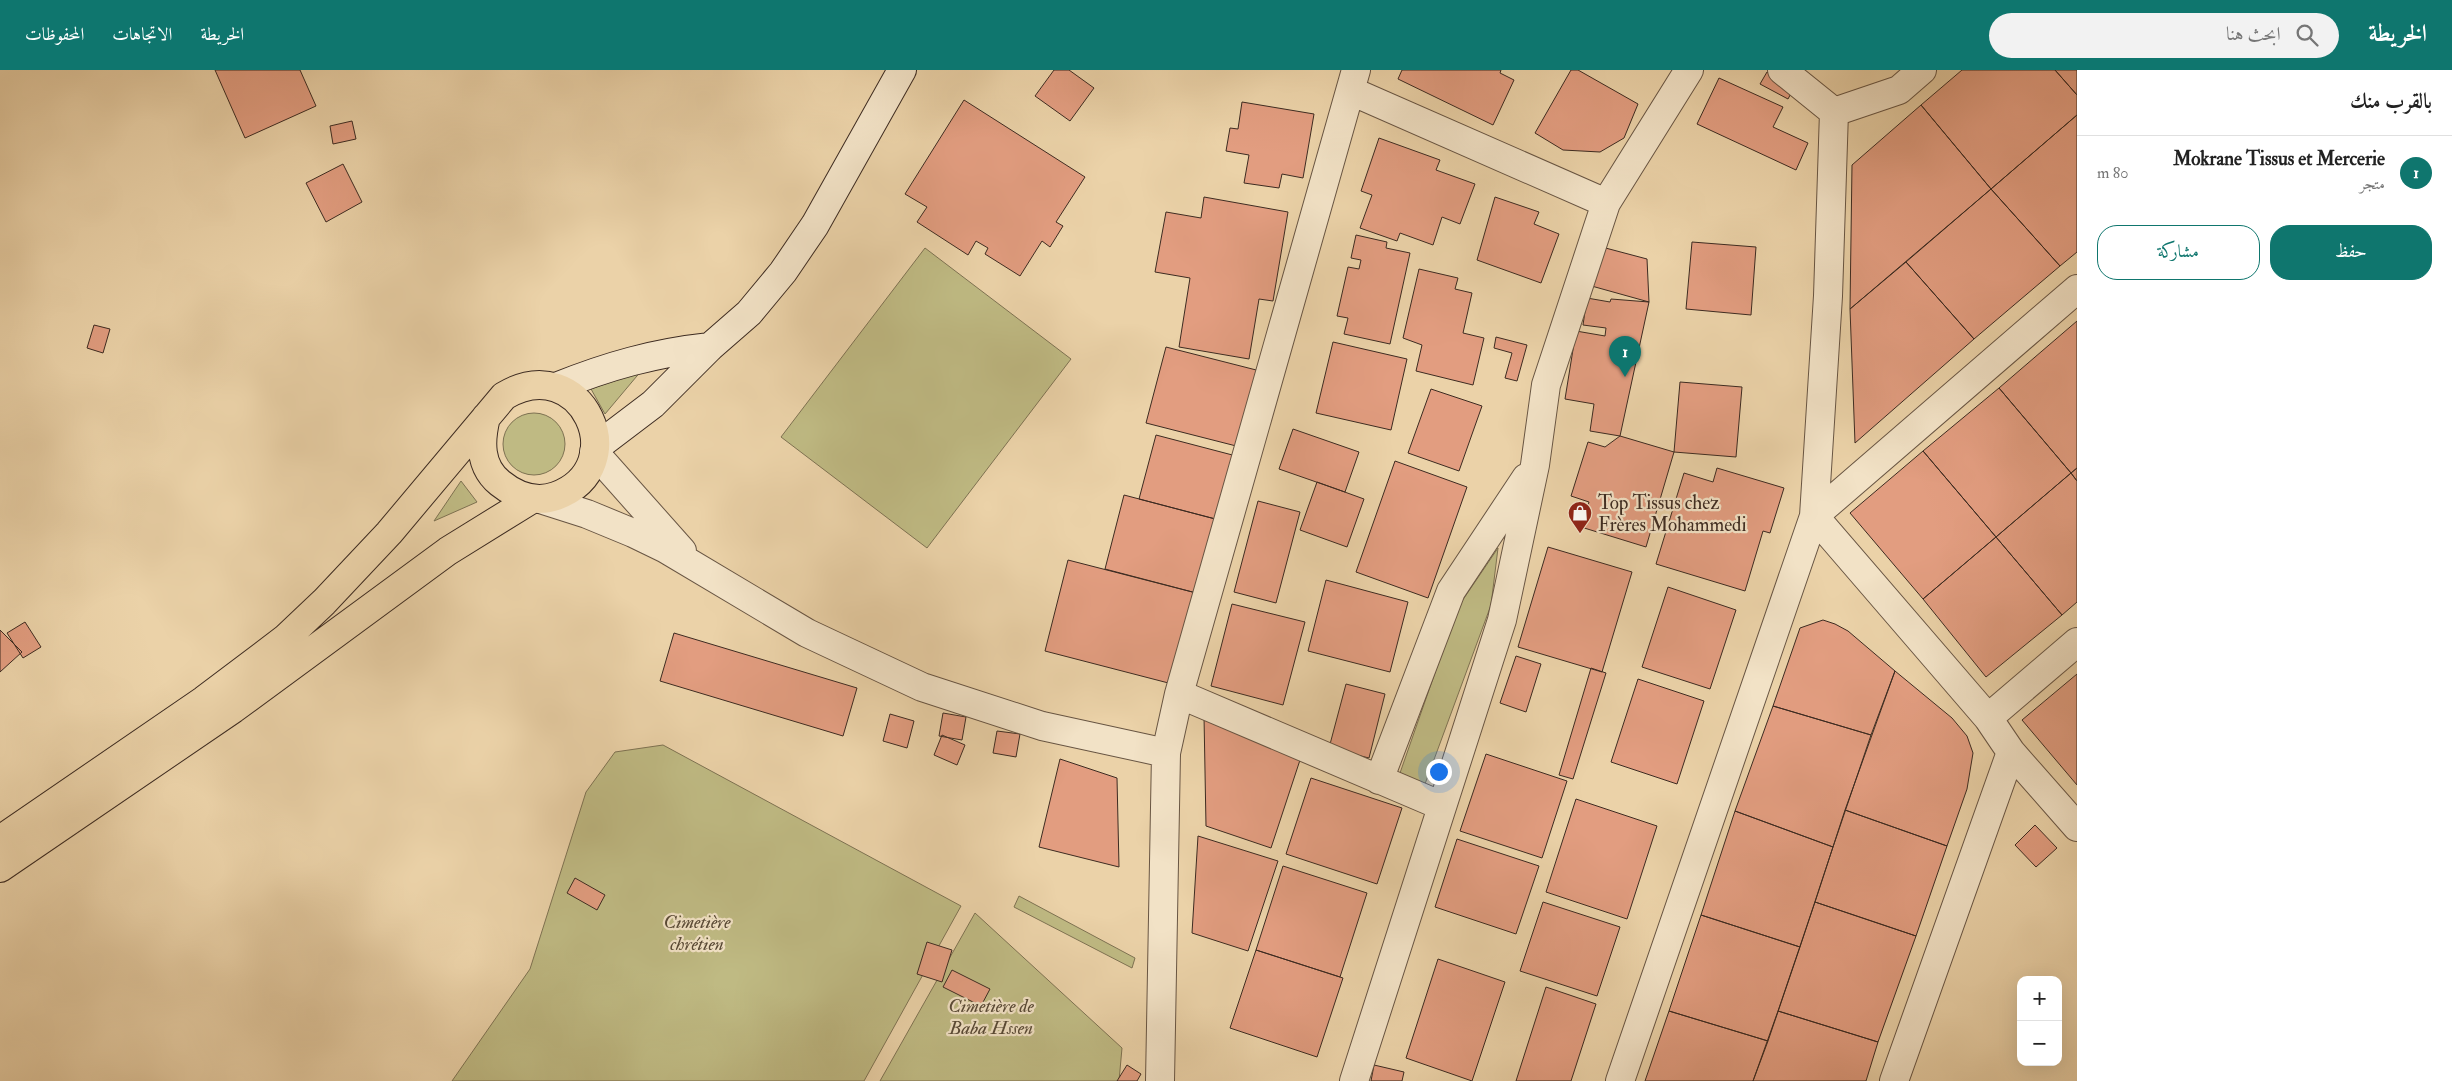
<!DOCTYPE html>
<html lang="ar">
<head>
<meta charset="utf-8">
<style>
  :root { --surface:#fff; --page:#f2f2f2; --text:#222; --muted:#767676; --line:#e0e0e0; --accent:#0f766e }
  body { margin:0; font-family:"IM FELL Double Pica",Amiri,serif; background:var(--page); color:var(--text); direction:rtl }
  .controls { position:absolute; right:15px; bottom:15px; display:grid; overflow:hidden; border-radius:10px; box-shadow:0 5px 20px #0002 }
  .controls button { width:45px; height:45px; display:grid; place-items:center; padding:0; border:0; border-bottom:1px solid var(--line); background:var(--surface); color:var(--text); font:25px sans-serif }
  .you { position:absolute; left:1438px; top:701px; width:18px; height:18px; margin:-12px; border:4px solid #fff; border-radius:50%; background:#1a73e8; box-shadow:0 0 0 8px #1a73e833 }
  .badge { display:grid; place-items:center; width:32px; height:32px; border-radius:50%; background:var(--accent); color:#fff; font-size:16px; font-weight:700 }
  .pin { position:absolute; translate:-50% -41px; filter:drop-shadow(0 1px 2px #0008) }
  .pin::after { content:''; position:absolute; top:26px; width:18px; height:15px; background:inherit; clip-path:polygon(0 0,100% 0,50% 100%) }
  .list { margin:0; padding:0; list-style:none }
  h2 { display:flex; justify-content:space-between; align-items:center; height:65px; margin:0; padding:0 20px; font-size:21px }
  h2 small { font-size:16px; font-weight:400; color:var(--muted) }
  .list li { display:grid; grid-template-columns:32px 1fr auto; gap:15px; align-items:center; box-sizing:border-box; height:75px; padding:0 20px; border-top:1px solid var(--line) }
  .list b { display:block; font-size:19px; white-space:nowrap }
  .list p { margin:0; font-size:16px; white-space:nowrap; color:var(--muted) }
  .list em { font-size:16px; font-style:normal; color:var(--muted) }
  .actions { display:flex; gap:10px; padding:15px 20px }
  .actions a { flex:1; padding:11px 0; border:1px solid var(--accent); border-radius:20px; text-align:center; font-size:18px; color:var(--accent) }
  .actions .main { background:var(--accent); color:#fff }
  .icon { flex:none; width:28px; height:28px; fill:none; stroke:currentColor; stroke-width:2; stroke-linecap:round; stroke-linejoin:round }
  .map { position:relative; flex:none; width:2077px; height:1011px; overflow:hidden; direction:ltr }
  header { display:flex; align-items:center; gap:30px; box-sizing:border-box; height:70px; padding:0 25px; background:var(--accent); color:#fff }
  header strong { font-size:24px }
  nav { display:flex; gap:28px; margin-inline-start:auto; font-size:18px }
  .search { width:350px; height:45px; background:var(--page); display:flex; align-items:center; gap:12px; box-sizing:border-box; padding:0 18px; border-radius:28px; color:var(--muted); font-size:19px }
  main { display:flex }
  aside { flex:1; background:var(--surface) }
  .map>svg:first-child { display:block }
  .green { fill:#bfba83; stroke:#7e7252 }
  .building { fill:#e29d80; stroke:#3d2b21 }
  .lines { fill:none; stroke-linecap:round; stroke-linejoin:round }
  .minor-casing { stroke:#685543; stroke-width:30 }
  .tertiary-casing { stroke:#685543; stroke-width:30 }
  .secondary-casing { stroke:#3d2b21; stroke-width:30 }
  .primary-casing { stroke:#3d2b21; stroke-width:30 }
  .minor { stroke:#f2e2c6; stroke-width:28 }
  .tertiary { stroke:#f2e2c6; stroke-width:28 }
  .secondary { stroke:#f2e2c6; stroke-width:28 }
  .primary { stroke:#ebd2a8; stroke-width:28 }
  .labels { text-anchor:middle; stroke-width:4.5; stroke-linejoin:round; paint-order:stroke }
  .poi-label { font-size:19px; fill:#3d2b21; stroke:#f2e2c6; text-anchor:start }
  .park-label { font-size:19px; font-style:italic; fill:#574835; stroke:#f2e2c6 }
</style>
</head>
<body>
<header>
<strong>الخريطة</strong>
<div class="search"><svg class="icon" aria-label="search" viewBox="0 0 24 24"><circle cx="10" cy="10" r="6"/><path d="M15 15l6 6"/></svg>ابحث هنا</div>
<nav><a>الخريطة</a><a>الاتجاهات</a><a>المحفوظات</a></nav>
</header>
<main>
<aside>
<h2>بالقرب منك<small></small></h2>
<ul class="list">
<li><span class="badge">1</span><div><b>Mokrane Tissus et Mercerie</b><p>متجر</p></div><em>80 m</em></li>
</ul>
<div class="actions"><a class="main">حفظ</a><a>مشاركة</a></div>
</aside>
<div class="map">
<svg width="2077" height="1011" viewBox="0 0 2077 1011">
  <rect width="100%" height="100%" fill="#ebd2a8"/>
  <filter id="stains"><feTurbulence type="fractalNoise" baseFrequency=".004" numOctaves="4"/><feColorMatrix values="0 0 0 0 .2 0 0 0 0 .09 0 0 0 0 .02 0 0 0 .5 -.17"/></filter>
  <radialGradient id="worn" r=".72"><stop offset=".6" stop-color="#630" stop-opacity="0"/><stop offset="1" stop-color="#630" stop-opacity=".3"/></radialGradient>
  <path class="green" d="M925,178L1071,289L927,478L781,367Z
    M642,300L605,344L591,319Z
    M503 374a31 31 0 1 1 62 0a31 31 0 1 1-62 0Z
    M461,411L477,432L434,451Z
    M1498,478L1491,535L1425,714L1400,703L1458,537Z
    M663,675L961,836L864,1011H452L530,899L586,722L615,682Z
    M1019,826L1135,888L1132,898L1014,837Z
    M975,843L1122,978L1119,1011H880Z"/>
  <path class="building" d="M215,0H300L316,36L245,68Z
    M1054,0H1069L1094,18L1070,51L1035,26Z
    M1402,0H1501L1500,3L1514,10L1493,55L1398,9Z
    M1571,0H1578L1638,34L1624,68L1600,82L1563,80L1535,63Z
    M1962,0H2055L2077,25V45L1991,119L1921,35Z
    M2055,0H2077V25Z
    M1767,2L1795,16L1788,29L1760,14Z
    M1719,8L1783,37L1773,57L1808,73L1796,100L1697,54Z
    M964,30L1085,107L1056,152L1063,156L1050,177L1042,171L1020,206L985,184L988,178L976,171L968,185L917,152L927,137L905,124Z
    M1242,32L1314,44L1303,108L1282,104L1279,118L1244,113L1249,85L1226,81L1230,58L1238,59Z
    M1921,35L1991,119L1850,239L1852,95Z
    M2077,45V182L2060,196L1991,119Z
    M352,51L356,69L333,74L330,56Z
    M1379,68L1440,90L1436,100L1475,114L1460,154L1442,147L1433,175L1400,163L1397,171L1360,158L1372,125L1361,121Z
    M343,94L362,132L326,152L306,113Z
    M1991,119L2060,196L1974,269L1906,192Z
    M1204,127L1288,142L1273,231L1259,229L1249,289L1179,277L1190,208L1155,202L1166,142L1201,148Z
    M1495,127L1539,142L1534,154L1559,164L1541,213L1477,190Z
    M1356,165L1387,172L1386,178L1410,183L1390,274L1344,264L1348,248L1337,246L1348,197L1359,199L1361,190L1351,188Z
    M1692,172L1756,177L1751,245L1686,239Z
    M1598,176L1647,189L1649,232L1588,215Z
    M1906,192L1974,269L1855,373L1850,239Z
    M1419,199L1458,208L1455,219L1472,223L1463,263L1484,268L1473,315L1416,301L1422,275L1403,268Z
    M1587,228L1610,232L1611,229L1649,232L1620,366L1590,361L1594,334L1565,329L1576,261L1605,266L1606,258L1583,255Z
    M2077,251V398L2071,403L1999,318Z
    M94,255L110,259L103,283L87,278Z
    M1496,267L1527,275L1517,311L1505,308L1512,283L1494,278Z
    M1333,272L1407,289L1391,360L1316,343Z
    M1166,277L1268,303L1248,379L1146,353Z
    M1680,312L1742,317L1736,387L1674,382Z
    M1999,318L2071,403L1996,467L1923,381Z
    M1431,319L1482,336L1459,401L1408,383Z
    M1293,359L1359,382L1345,422L1279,399Z
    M1156,365L1240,387L1223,451L1139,429Z
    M1620,366L1674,382L1646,477L1581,457L1589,432L1571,426L1588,372L1605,377Z
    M1923,381L1996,467L1923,529L1850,443Z
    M1395,391L1467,417L1428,528L1356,502Z
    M1717,398L1784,418L1770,463L1763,461L1745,521L1656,494L1684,403L1713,412Z
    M2077,398V411L2071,403Z
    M2071,403L2077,411V532L2062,545L1996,467Z
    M1317,412L1364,429L1347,477L1300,460Z
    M1124,425L1223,451L1204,525L1105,499Z
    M1258,431L1300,442L1276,533L1234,522Z
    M1996,467L2062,545L1986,607L1923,529Z
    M1548,477L1632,502L1602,602L1518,577Z
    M1068,490L1204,525L1180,616L1045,581Z
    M1326,510L1408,532L1390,602L1308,581Z
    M1668,517L1736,540L1710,619L1642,597Z
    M1232,534L1305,552L1283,635L1211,616Z
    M1823,550L1835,554L1848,561L1895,601L1871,665L1773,636L1800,558Z
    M25,552L41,577L23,588L7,563Z
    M0,560L22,582L0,602Z
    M674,563L857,618L843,666L660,611Z
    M1516,586L1541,594L1526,642L1500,633Z
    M1591,598L1606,603L1573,709L1559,705Z
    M1895,601L1952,648L1967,666L1973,683L1967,719L1947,776L1845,740Z
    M2077,604V715L2022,650Z
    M1638,609L1704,631L1677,714L1611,692Z
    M1346,614L1385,624L1369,688L1329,678Z
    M1773,636L1871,665L1833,777L1735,741Z
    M943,643L966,647L962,670L939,666Z
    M890,644L914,651L907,678L883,671Z
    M1204,646L1301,687L1271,778L1206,756Z
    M997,661L1020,664L1016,687L993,683Z
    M942,665L965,675L957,695L934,685Z
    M1486,684L1567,711L1542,788L1460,761Z
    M1060,689L1117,708L1119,797L1039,777Z
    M1311,708L1402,738L1377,814L1286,784Z
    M1576,729L1657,756L1627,849L1546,822Z
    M1845,740L1947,776L1916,866L1815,832Z
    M1735,741L1833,777L1800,877L1701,845Z
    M2035,755L2057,778L2036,797L2015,775Z
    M1198,766L1278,791L1248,881L1192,863Z
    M1457,769L1539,796L1516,864L1435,837Z
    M1283,796L1367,823L1340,907L1256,880Z
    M575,808L605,825L597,840L567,823Z
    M1543,832L1620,857L1597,926L1520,901Z
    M1815,832L1916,866L1878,972L1778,941Z
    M1701,845L1800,877L1768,971L1669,941Z
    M927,872L952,880L942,912L917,904Z
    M1256,880L1343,908L1317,987L1230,958Z
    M1438,889L1505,912L1472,1011L1406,988Z
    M952,900L990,919L981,936L943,917Z
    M1546,917L1596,934L1571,1011H1516Z
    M1669,941L1768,971L1753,1011H1645Z
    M1778,941L1878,972L1866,1011H1753Z
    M1127,995L1141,1004L1137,1011H1117Z
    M1374,995L1404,1002L1402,1011H1371Z"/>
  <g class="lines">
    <g class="minor-casing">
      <path id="minor" d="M1782,0L1834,42L1899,20L1922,0
        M1351,21L1606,133
        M1834,42L1828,226L1814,446L1988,648L2011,682L2077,757
        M1179,624L1442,736
        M1988,648L2077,572
        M1166,683L1179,624L1356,0
        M1379,710L1451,521L1526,408
        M1354,1011L1502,550L1535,395L1546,315L1606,133L1689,0
        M1620,1011L1814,446L2077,219
        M1894,1011L2011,682"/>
    </g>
    <g class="tertiary-casing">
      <path id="tertiary" d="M594,382L682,481
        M540,429L587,444L633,463L666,479L807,563L922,617L1042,656L1166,683L1160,1011"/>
    </g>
    <g class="secondary-casing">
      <path id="secondary" d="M556,317C608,296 654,283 710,277
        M595,378L653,334L710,277L749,243L783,202L815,155L902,0"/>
    </g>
    <g class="primary-casing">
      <path id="primary" d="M0,770L204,630L286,568L324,532L389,463L504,326C582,279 635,397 556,426C536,433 516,426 500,413C479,396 480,371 486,347
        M0,798L233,639L448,481L532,429"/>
    </g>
    <use href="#minor" class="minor"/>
    <use href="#tertiary" class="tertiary"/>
    <use href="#secondary" class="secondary"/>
    <use href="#primary" class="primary"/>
  </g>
  <defs>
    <g id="shop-pin" transform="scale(1.25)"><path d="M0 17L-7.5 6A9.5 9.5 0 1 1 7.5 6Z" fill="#8f2418" stroke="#f2e2c6"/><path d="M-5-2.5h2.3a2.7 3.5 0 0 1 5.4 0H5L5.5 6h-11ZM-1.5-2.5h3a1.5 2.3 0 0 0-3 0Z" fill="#fff"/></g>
  </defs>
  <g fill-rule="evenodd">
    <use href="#shop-pin" x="1580" y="443"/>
  </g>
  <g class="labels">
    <g class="poi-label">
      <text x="1598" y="439">Top Tissus chez<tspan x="1598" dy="22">Frères Mohammedi</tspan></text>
    </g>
    <g class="park-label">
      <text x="697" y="858">Cimetière<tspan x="697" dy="22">chrétien</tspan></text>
      <text x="991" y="942">Cimetière de<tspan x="991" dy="22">Baba Hssen</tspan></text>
    </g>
  </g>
  <rect width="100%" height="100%" filter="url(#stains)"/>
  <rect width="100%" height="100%" fill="url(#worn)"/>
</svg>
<div class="controls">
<button>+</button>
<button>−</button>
</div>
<div class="you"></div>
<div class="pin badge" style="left:1625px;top:307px">1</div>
</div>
</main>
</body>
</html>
